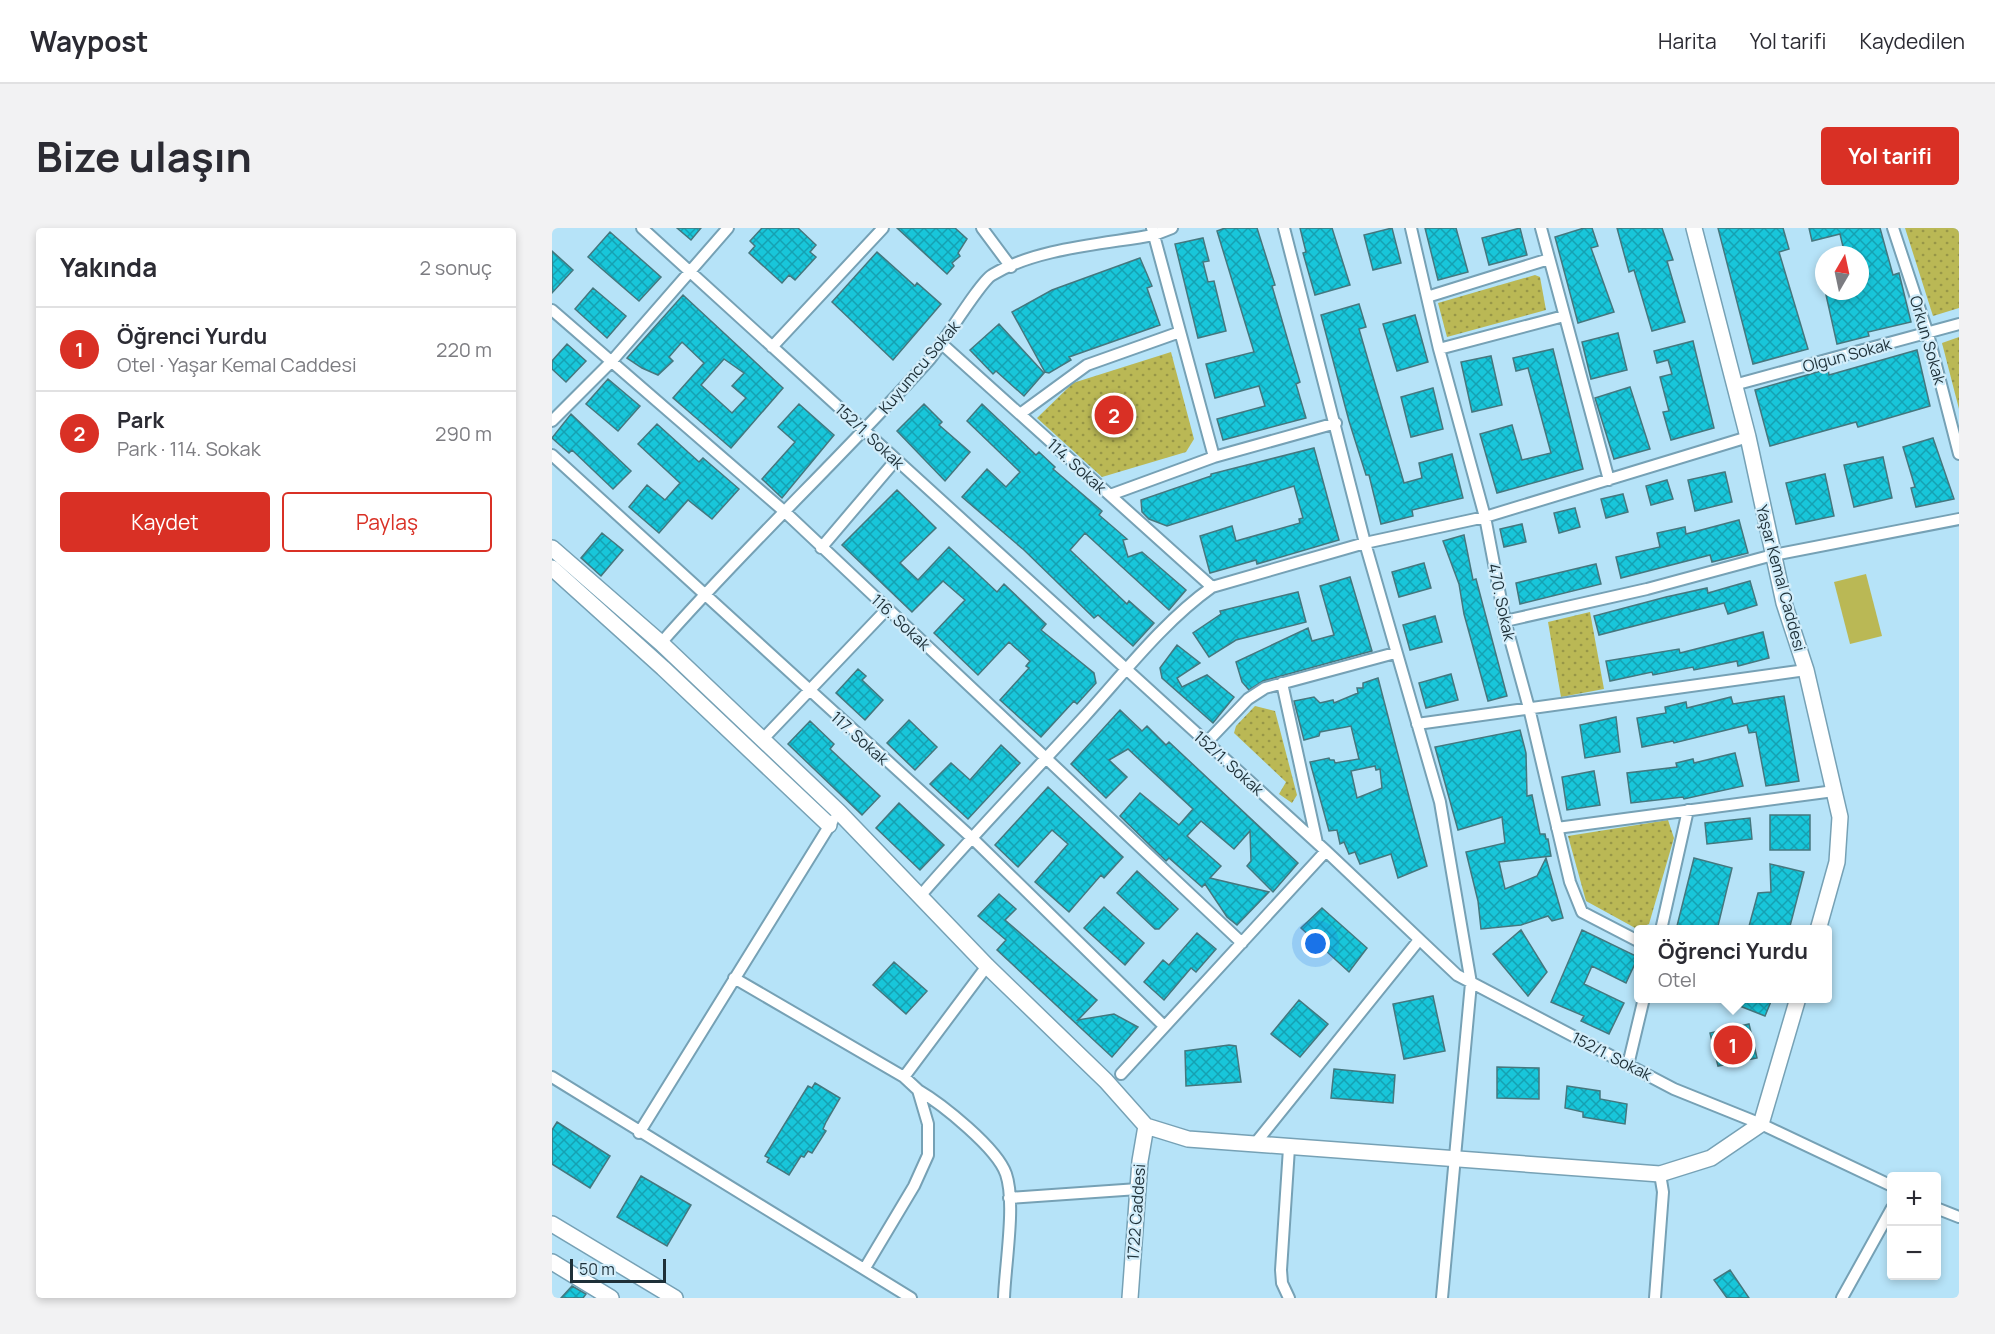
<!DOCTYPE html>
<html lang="tr">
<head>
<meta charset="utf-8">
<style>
  :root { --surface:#fff; --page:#f2f2f3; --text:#2b2b33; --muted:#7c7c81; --line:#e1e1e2; --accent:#d93025 }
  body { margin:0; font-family:Manrope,sans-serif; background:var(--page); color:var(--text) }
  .controls { position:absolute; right:18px; bottom:18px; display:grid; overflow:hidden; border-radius:6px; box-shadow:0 3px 9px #0003 }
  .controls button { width:54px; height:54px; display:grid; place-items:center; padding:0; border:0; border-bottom:2px solid var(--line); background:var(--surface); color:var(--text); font:30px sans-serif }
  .compass { position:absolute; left:1263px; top:18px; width:54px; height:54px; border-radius:50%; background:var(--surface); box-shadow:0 3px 9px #0003; rotate:9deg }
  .scale { position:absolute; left:18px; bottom:15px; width:96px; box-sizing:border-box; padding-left:6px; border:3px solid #1e3038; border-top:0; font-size:16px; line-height:21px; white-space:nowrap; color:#1e3038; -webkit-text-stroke:4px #d2edfa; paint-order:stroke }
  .you { position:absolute; left:764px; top:716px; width:21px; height:21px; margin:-15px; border:4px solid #fff; border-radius:50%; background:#1a73e8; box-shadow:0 0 0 9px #1a73e833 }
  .badge { display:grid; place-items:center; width:39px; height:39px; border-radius:50%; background:var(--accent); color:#fff; font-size:20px; font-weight:700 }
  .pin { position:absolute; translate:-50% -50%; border:3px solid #fff; box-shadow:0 2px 6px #0006 }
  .popup { position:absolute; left:1082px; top:697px; width:198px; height:78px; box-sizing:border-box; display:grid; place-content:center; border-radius:6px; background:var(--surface); filter:drop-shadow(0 2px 4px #0005); font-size:20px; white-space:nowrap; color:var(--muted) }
  .popup b { font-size:22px; color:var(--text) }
  .popup::after { content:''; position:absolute; left:50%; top:100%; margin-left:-12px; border:12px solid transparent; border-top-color:var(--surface) }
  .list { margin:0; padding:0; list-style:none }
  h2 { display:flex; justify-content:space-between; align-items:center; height:78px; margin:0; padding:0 24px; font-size:26px }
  h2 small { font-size:20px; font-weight:400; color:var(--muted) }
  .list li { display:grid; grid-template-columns:39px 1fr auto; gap:18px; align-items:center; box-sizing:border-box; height:84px; padding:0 24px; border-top:2px solid var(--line) }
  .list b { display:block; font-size:22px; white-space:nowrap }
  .list p { margin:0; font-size:20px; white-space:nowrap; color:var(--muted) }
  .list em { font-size:20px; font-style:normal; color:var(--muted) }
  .actions { display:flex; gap:12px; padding:18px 24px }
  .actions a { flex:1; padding:14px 0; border:2px solid var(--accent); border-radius:6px; text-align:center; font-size:21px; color:var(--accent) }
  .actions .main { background:var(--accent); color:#fff }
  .map { position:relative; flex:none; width:1407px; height:1070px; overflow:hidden; border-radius:6px }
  header { display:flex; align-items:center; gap:36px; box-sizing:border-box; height:84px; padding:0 30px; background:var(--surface); border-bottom:2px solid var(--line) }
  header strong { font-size:28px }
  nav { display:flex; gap:33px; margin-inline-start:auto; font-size:21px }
  .intro { display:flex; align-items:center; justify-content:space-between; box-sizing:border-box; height:144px; padding:0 36px }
  h1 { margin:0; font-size:42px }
  .button { padding:15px 27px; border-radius:6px; background:var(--accent); color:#fff; font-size:21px; font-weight:700 }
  main { display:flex; gap:36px; padding:0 36px }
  aside { flex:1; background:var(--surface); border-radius:6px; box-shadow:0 3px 9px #0003 }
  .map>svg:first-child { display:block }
  .green { fill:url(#green-dots) }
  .pitch { fill:#bab855 }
  .building { fill:url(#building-cross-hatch); stroke:#45777e; stroke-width:1.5; fill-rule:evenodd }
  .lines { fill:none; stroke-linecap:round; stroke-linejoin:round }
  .street-casing { stroke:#76a1b5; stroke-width:14 }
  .secondary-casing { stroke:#76a1b5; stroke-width:18 }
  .street { stroke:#fff; stroke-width:10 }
  .secondary { stroke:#fff; stroke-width:15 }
  .labels { text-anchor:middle; stroke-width:4.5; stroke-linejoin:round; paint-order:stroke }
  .street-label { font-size:16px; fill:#1e3038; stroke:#d2edfa }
</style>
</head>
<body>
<header>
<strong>Waypost</strong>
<nav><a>Harita</a><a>Yol tarifi</a><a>Kaydedilen</a></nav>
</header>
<div class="intro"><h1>Bize ulaşın</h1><a class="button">Yol tarifi</a></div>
<main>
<aside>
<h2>Yakında<small>2 sonuç</small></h2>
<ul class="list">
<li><span class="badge">1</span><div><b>Öğrenci Yurdu</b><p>Otel · Yaşar Kemal Caddesi</p></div><em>220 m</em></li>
<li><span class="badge">2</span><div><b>Park</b><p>Park · 114. Sokak</p></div><em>290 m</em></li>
</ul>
<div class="actions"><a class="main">Kaydet</a><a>Paylaş</a></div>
</aside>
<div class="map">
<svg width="1407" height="1070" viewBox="0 0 1407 1070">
  <defs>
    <pattern id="green-dots" width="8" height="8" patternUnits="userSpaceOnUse" patternTransform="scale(1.5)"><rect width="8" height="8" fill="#bab855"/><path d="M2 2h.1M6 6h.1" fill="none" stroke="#979647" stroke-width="1.8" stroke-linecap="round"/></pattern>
    <pattern id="building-cross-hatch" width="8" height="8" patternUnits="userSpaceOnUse" patternTransform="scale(1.5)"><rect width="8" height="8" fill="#18c6da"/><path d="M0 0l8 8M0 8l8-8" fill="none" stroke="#15a1b2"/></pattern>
  </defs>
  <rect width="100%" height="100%" fill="#b6e3f8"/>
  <path class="green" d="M1353,0H1407V80L1381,88Z
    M983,47L988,49L994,82L895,109L886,75Z
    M1407,109V181L1390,115Z
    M619,124L642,211L634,224L550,249L485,190L521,155Z
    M1038,384L1052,461L1009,469L996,394Z
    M703,478L723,483L745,567L740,575L727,566L734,554L682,505L684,498Z
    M1116,592L1122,610L1097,696L1085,701L1034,673L1016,608Z"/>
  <path class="pitch" d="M1314,346L1330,408L1298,416L1282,354Z"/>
  <path class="building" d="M125,0H149L139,12Z
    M210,0H246L264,17L258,24L264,29L243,52L237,47L230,55L197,25L203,18L198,13Z
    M345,0H403L415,11L406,25L408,28L400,35L402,38L395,46Z
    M673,0H705L723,57L720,58L748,154L744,156L754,190L671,212L665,191L713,178L707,158L663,170L654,136L702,124L665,3Z
    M748,0H780L798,57L763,67L751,25L754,24Z
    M840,0L849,35L821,42L812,7Z
    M873,0H904L916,44L886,52Z
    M968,0L975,27L937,37L930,10Z
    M1032,0H1040L1046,18L1039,20L1062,84L1026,95L1003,9Z
    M1065,0H1110L1121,32L1115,33L1133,94L1100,103L1082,42L1077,44Z
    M1166,0H1231L1237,21L1227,24L1256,121L1201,136Z
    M1257,0H1328L1341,47L1347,45L1359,94L1316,104L1317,108L1285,116L1274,67L1308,63V27H1293L1288,6L1260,13Z
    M58,4L109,49L87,73L36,29Z
    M651,10L657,33L651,34L656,54L662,53L674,103L646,110L623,16Z
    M0,23L21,42L0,65Z
    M325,24L363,58L365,55L389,76L341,132L280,74Z
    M588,30L600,58L595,60L608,97L517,129L519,132L497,145L493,144L460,84L500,62Z
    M41,60L74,88L55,110L23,81Z
    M131,67L231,160L179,220L121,170L152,135L130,114L117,129L121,133L106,147L90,140L75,130ZM172,131L192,145L180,158L194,170L180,185L149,157Z
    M807,76L814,99L807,101L852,255L870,250L867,235L900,226L911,270L860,282L861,288L829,296L817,247H814L797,193L769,87Z
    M863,87L876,134L845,143L831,96Z
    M447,96L492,145L472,168L444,143L441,146L418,122Z
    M1066,105L1075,142L1039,151L1030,114Z
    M1141,113L1162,200L1119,212L1111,184L1117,183L1108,149L1120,146L1116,132L1105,135L1102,123Z
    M15,116L34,133L14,154L0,141V133Z
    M1001,121L1031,241L945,265L928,206L960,197L970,232L999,225L976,140L964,143L961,130Z
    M1365,122L1378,178L1306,199L1304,194L1218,218L1203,162L1276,141L1277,147Z
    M939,128L950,177L920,184L909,134Z
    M56,151L88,178L66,203L34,176Z
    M1078,159L1098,221L1062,231L1043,170Z
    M881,160L891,201L859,209L849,169Z
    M247,176L282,207L230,270L210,251L243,214L226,199Z
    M372,176L390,194L387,197L418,224L393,253L345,203Z
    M430,176L484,227L487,224L503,239L501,241L550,283L547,287L575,311L571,312L576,329L590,324L634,362L617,382L533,305L518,322L575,376L577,373L602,395L581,418L546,387L542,390L472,322L410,269L435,241L454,259L468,244L415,193Z
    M19,186L79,243L61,261L20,222L17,225L0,210Z
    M105,196L147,234L151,230L187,261L160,291L136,272L107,305L77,279L95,257L113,272L128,255L86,216Z
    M1381,210L1402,271L1364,279L1359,260L1363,259L1351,219Z
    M762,220L787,312L705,336L704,332L658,345L648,308L680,298L684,313L748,295L747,291L751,290L742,258L615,298L597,291L590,284L589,272L659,248V246Z
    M1331,229L1340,270L1302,279L1292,237Z
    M1173,244L1180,274L1143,283L1136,252Z
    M1273,246L1282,288L1244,296L1234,255Z
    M1115,252L1121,271L1099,277L1094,258Z
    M345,262L384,300L348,335L366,352L397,319L445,364L452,356L494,396L489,402L542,445L544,455L525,476L522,473L489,509L448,472L477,440L474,438L478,433L457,414L426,447L382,405L413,372L391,353L360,384L290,317Z
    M1071,266L1076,284L1054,290L1049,271Z
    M1023,280L1028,299L1007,305L1002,285Z
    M1187,292L1196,325L1160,334L1158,327L1069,350L1064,329L1108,319L1105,305L1133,299L1134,306Z
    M970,296L974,314L952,319L948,301Z
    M50,305L71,322L49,348L29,330Z
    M912,307L921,352L924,351L955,468L936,473L912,386L907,356L891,313Z
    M872,335L879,360L847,369L840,344Z
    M1044,336L1049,356L968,376L964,355Z
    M798,349L820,423L711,453L697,462L690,454L684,434L756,400L760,413L782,407L768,358Z
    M1198,353L1205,377L1176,386L1172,375L1047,407L1042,388L1114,369L1155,360L1156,365Z
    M746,364L754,394L684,412L657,429L641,405L669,386L668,383Z
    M883,388L890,414L858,422L851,397Z
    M1211,404L1217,430L1186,438L1185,433L1142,442L1141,439L1101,447L1100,444L1058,453L1054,433L1127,421L1128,425Z
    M625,417L648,435L625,450L630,459L655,447L682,469L661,495L610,450L608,440Z
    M306,441L314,448L310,452L331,472L313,492L284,465Z
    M899,446L906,472L874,480L867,455Z
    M826,450L875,638L846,650L839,626L808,636L803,624L797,626L792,614L788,616L785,602L777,603L758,534L777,530L778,532H782L783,535L807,531L799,498L768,504L767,508L752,512L742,473L762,469L768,475L781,472L782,475L806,465L805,460H811V455ZM823,538L824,542L828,541L830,560L805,570L799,543Z
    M1232,468L1247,553L1214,558L1204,504L1197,505L1195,497L1122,515L1121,513L1090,519L1085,490L1114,485L1113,479L1134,474L1135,480L1179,469L1181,476Z
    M568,482L590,503L595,498L614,517L617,514L746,635L721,664L695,638L699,633L698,603L682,621L649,593L635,608L669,638L658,650L717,664L685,697L675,689L653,656L650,659L617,630L614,633L568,588L588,565L627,597L641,581L576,521L557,532L575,549L554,570L519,536Z
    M1064,489L1068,524L1033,530L1028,497Z
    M357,492L385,519L363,542L335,515Z
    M258,493L282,516L278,521L328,568L310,587L236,516Z
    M968,502L974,525L975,568L980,567L988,606H993L994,611H996L999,628L947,634L953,661L985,648L994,630L1011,690L1000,693L996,688L969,697L929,701L926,673L914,624L953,615L950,589L906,602L883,519Z
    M449,517L468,535L416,591L378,556L399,535L418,552Z
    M1183,525L1191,558L1132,571L1131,569L1079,575L1075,545L1125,539L1124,535L1141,531L1142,535Z
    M1042,543L1048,577L1015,582L1010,549Z
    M496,559L571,629L552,650L549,647L517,684L483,654L516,616L500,602L466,639L443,617Z
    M347,575L392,617L368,642L324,600Z
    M1218,587H1258V622H1218Z
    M1198,590L1200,611L1155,616L1153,595Z
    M1142,630L1180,640L1165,702H1124Z
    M1218,636L1252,644L1237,702H1196L1206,665L1219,664Z
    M585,643L626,681L607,701H603L565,665Z
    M447,666L464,681L453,692L545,772L526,792L562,786L586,799L560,829L445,722L454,712L426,688Z
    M552,679L592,715L573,737L532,700Z
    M770,680L815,720L797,744L749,700Z
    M969,702L995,744L976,768L941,726Z
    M1030,702L1086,729L1074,755L1040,738L1032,756L1072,775L1057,806L1029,793L1032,788L999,774Z
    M645,705L664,721L644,744L639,740L612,772L592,754L611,732L617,737Z
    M342,734L375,763L354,786L321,757Z
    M881,768L893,823L852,831L841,776Z
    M1170,771H1220L1213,788Z
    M747,772L776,796L748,829L719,806Z
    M1197,796L1205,830L1166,838L1158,805Z
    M677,817L684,818L689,854L634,858L633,823Z
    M945,839L987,840V871L945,870Z
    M782,841L843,847L841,875L779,870Z
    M263,855L288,870L274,894L271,901L274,903L260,925L256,923L252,929L249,928L237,947L215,934L217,930L213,928L256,858L260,860Z
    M1015,858L1048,863V871L1075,876L1073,896L1031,889V884L1013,880Z
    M5,894L58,928L38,960L0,936V902Z
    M89,948L139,977L115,1018L65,989Z
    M1178,1042L1197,1070H1175L1162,1052Z
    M20,1058L34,1066L31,1070H9Z"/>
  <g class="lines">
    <g class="street-casing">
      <path id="street" d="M90,0L774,623L905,747L1122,861L1209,896L1340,958
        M430,0L459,39
        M600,0L662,229
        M732,0L813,315L888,574L919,755L890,1070
        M859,0L887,121L933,289L953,393L977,480L1018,654L1030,684L1086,713
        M989,0L1057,252
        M1341,0L1376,106L1407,226
        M875,69L997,31
        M0,82L233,284L690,715
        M390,116L660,359
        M220,119L331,0
        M887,121L1012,88
        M1182,157L1407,96
        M468,186L535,137L628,104
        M0,193L59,134L176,0
        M0,227L419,609L611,797
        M558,267L662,229L784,195
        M269,320L343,233
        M953,393L1095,361L1221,327L1407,291
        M109,415C195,317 291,228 378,131C392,114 428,54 440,47C484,20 552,16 602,7L620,0
        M730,455L765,615
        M865,496L1254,442
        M211,511L335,381
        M655,514L696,471L713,460L843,425
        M1005,600L1282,563
        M369,667C422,606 478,548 532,489C572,445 612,393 660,359L813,315L933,289L1196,209
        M1109,702L1136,582
        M182,750L352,849L366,862L376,896V927L362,958L313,1040
        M1076,837L1092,770
        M569,846L774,623
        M0,849L359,1070
        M352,849L435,738
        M366,862C390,876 445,920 454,946C464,975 453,1038 452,1070
        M87,905L281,592
        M702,917L867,712
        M457,970L586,961
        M1384,980L1407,989
        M737,1070L730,1055L729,1042L737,920
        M1103,1070L1111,964L1108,946
        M1290,1070L1340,980"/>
    </g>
    <g class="secondary-casing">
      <path id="secondary" d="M1142,0L1196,209L1232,375L1254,442L1288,589L1285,634L1266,702
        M0,320L109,415L287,584L435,738L554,853L594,898L636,911L1108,946L1159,930L1209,896L1246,770
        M0,340L111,440L277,597
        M0,996L123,1070
        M0,1034L59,1070
        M578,1070L588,933L594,898"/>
    </g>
    <use href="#street" class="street"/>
    <use href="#secondary" class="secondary"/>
  </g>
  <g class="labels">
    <g class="street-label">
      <text transform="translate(1376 112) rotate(74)" y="6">Orkun Sokak</text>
      <text transform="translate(1295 127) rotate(-15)" y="6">Olgun Sokak</text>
      <text transform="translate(367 139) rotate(-50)" y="6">Kuyumcu Sokak</text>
      <text transform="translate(318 208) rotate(43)" y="6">152/1. Sokak</text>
      <text transform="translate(525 238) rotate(42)" y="6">114. Sokak</text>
      <text transform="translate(1229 350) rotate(75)" y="6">Yaşar Kemal Caddesi</text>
      <text transform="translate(950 374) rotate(78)" y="6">470. Sokak</text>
      <text transform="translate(349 394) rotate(43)" y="6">116. Sokak</text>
      <text transform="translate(308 510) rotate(42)" y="6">117. Sokak</text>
      <text transform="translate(677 535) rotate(42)" y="6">152/1. Sokak</text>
      <text transform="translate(1060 828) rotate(27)" y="6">152/1. Sokak</text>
      <text transform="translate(584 984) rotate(-86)" y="6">1722 Caddesi</text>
    </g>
  </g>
</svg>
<div class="controls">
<button>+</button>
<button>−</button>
</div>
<svg class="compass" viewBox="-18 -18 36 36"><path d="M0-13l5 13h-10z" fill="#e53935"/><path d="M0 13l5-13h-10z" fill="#7c7c81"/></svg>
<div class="scale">50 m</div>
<div class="you"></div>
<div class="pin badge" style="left:1181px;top:817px">1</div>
<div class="popup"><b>Öğrenci Yurdu</b>Otel</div>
<div class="pin badge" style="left:562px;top:187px">2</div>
</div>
</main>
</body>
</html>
